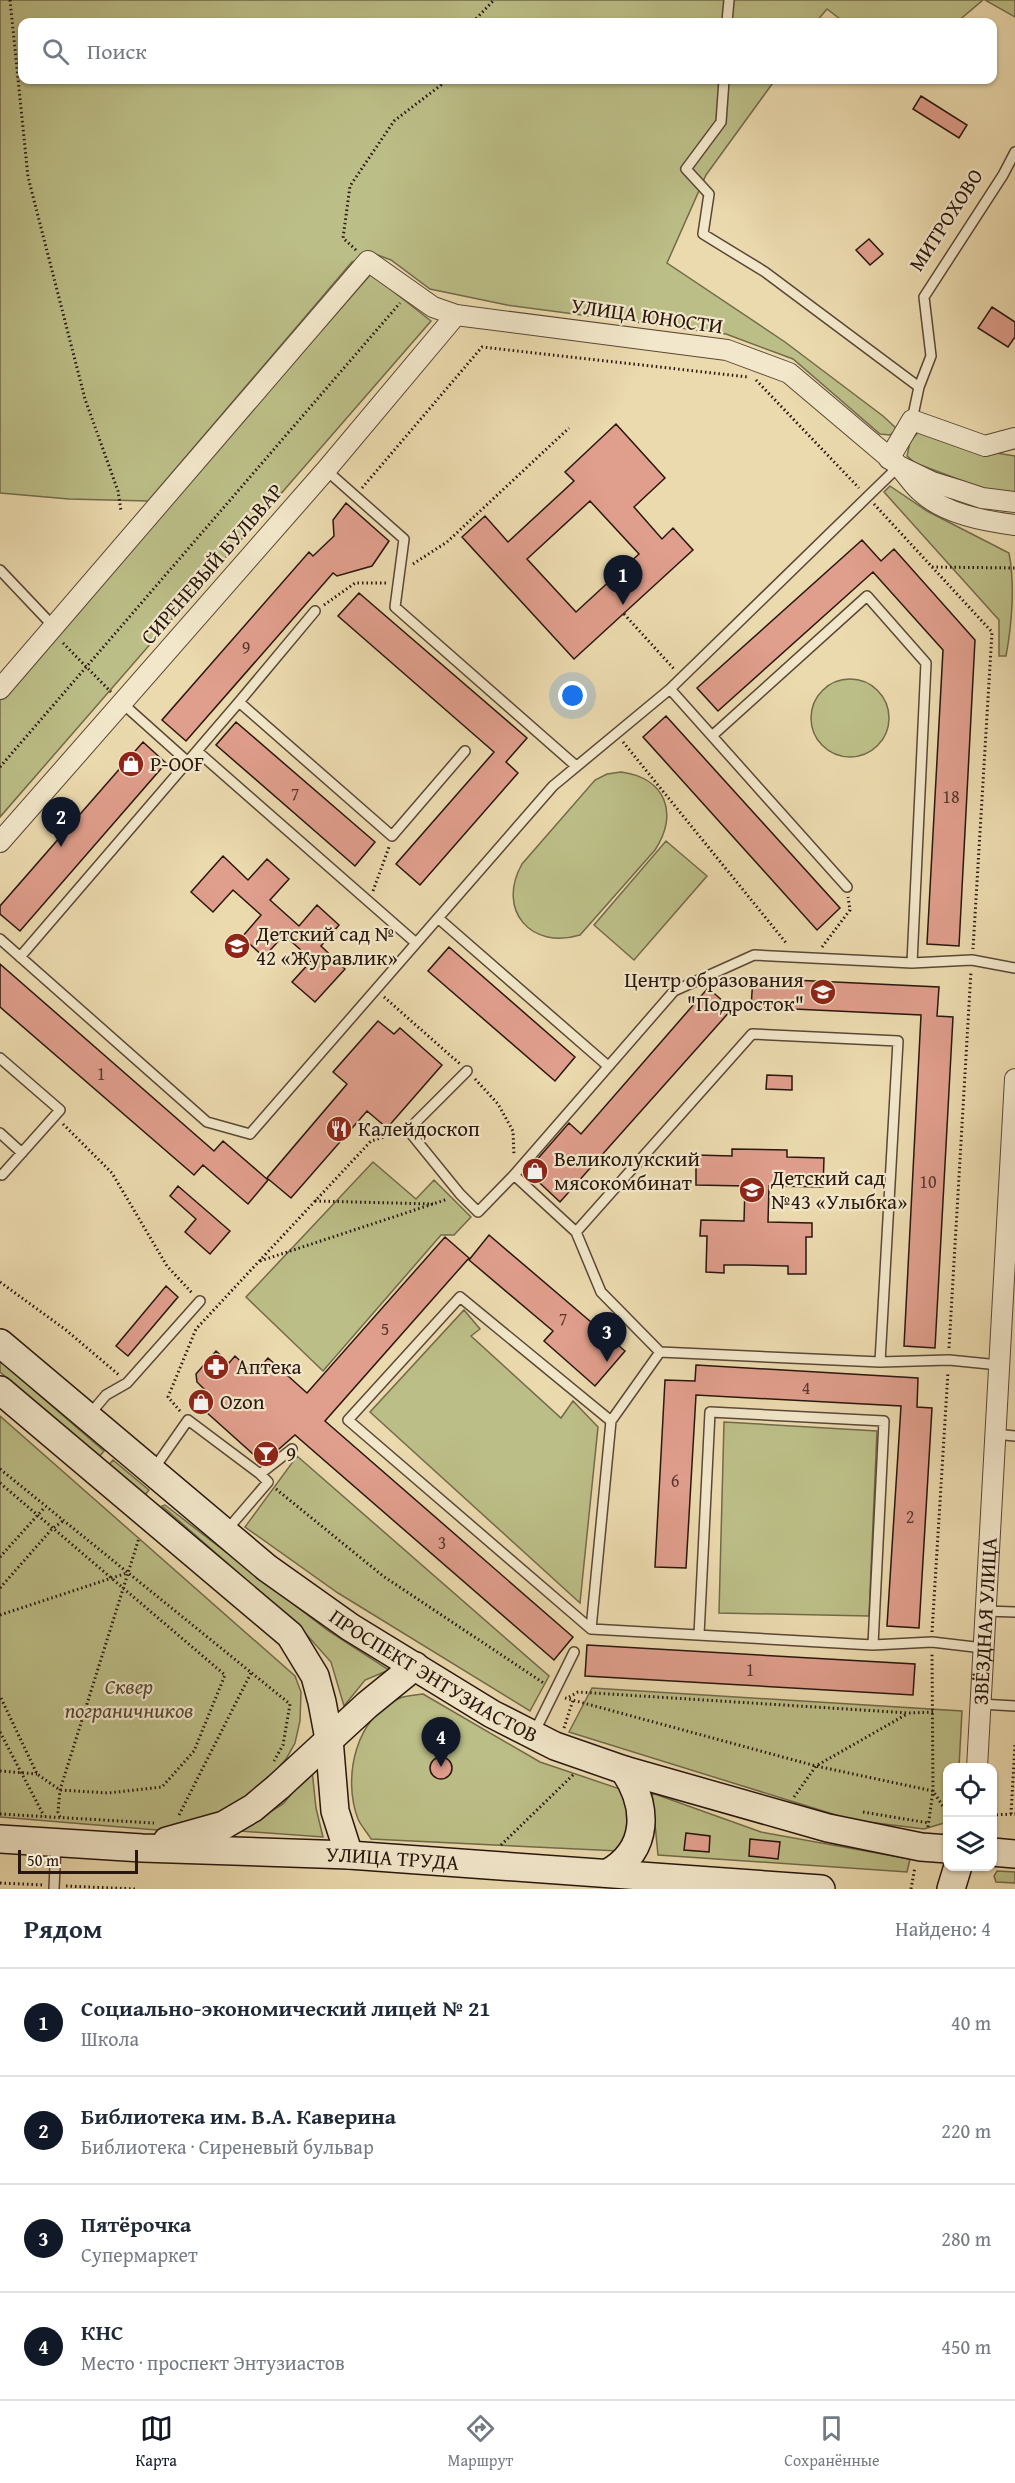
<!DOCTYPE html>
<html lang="ru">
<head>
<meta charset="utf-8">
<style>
  :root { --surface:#fff; --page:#f6f6f7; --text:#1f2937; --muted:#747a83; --line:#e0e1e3; --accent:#111827 }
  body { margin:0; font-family:"Gentium Book Plus",serif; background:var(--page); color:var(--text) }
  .controls { position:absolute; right:18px; bottom:18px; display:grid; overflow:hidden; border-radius:12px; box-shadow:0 2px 4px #0004 }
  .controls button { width:54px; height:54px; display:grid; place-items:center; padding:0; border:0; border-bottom:2px solid var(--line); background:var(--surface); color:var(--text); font:30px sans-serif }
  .scale { position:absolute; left:18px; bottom:15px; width:120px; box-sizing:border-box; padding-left:6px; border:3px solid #29160e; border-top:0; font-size:16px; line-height:21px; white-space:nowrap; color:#29160e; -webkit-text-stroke:4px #f2e7ca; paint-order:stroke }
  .you { position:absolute; left:573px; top:696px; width:21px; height:21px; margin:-15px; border:4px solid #fff; border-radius:50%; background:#1a73e8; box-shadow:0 0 0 9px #1a73e833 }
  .badge { display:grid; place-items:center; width:39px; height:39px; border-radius:50%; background:var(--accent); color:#fff; font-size:20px; font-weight:700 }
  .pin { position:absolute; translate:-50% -50px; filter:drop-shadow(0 2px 3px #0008) }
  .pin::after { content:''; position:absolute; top:32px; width:21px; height:18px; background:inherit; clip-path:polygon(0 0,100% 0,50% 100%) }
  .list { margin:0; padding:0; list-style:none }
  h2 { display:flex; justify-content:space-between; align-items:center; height:78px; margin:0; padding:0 24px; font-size:26px }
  h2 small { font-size:20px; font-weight:400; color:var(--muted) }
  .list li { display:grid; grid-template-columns:39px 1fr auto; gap:18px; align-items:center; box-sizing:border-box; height:108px; padding:0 24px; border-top:2px solid var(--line) }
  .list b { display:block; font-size:22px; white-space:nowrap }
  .list p { margin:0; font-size:20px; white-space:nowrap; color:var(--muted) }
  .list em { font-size:20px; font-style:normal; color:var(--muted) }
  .icon { flex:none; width:33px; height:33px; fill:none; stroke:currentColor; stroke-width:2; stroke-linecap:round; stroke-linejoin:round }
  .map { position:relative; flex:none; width:1015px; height:1889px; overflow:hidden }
  .search { position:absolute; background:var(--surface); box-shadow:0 2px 4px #0004; left:18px; right:18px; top:18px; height:66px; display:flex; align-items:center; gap:15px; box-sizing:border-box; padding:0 21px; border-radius:12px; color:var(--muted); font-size:22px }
  .sheet { height:510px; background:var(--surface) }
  nav { display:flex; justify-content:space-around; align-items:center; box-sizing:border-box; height:84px; border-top:2px solid var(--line); background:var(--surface); font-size:16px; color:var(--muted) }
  nav a { display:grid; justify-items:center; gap:3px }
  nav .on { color:var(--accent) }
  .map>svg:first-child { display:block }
  .green { fill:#bcbe87; stroke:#726a4a; stroke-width:1.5 }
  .building { fill:#e09e8c; stroke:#29160e; stroke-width:1.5; fill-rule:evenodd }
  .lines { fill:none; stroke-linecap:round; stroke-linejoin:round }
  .lane-casing { stroke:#5a4736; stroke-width:12 }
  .street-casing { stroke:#5a4736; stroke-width:22 }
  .secondary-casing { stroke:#29160e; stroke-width:30 }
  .path { stroke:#29160e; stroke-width:3; stroke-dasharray:1.5 3; stroke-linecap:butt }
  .lane { stroke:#f2e7ca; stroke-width:9 }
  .street { stroke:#f2e7ca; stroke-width:20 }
  .secondary { stroke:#f2e7ca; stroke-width:27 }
  .labels { text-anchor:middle; stroke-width:4.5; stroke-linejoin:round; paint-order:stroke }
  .number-label { font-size:18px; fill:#57382e }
  .street-label { font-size:21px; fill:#29160e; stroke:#f2e7ca }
  .poi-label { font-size:21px; fill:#29160e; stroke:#f2e7ca; text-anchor:start }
  .park-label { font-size:21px; font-style:italic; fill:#554832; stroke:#f2e7ca }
</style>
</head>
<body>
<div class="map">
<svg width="1015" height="1889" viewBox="0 0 1015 1889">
  <rect width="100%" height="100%" fill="#ebdaae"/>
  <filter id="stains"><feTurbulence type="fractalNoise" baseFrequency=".00333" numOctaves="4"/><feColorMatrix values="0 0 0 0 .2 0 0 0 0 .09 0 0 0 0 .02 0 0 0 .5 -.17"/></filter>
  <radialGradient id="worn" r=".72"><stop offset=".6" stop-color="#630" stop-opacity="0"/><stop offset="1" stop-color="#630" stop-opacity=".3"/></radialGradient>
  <path class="green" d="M0,0H983L957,22H844L827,9L816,22H22V80H775L706,175L667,263L785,342L883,416L897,429L890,435L880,434L793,359L726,334L507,305L430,289L391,260L375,254L352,262L148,501L69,499L0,493Z
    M985,0H1015V17Z
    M371,274L431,321L0,817V697Z
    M919,431L984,451L1015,456V492L987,490L915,463L907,456L910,442Z
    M890,486L927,511L1009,553C1015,584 1012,624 1006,656H999V620L884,492Z
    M811 718a39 39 0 1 1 78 0a39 39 0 1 1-78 0Z
    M621,772C666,778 679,814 655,850L580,935C531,950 496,910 522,864L595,780L607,774Z
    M666,841L707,876L634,960L594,925Z
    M373,1162L416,1199L434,1180L471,1217L454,1235H441L323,1371L246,1297Z
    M464,1310L480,1329L471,1336L561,1418L573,1401L598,1427L580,1603L370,1412Z
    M0,1361L104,1451L99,1457L0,1372Z
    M0,1416L295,1676L301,1692L300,1721L295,1743L286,1759L260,1789L228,1809L200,1821L169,1831L0,1817Z
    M724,1422L877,1431L869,1616L719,1613Z
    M297,1456L549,1676L530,1711L338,1593L245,1527Z
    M113,1460L149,1490L145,1495L108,1466Z
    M165,1505L327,1630L389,1670L365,1680L344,1706L331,1662L299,1626L162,1506Z
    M592,1688L962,1711L959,1767L948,1768L947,1818L944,1823L924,1829L852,1820L569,1732Z
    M423,1694L540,1762L620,1789L632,1822L619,1851L371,1839C367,1832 361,1826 358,1819C342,1777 356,1716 400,1698C407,1695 416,1695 423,1694Z
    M312,1770L316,1808L323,1837L239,1831L283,1804Z
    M652,1793L761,1832L910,1859L907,1872L658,1855Z
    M997,1871L1015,1872V1883L996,1882L994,1876Z"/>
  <path class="building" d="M921,96L967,125L959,138L913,109Z
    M869,239L883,254L870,265L856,250Z
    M992,307L1015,322V337L1008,347L978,328Z
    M616,424L665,478L634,507L662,539L673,528L693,550L574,659L462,537L485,516L508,542L574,481L565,472ZM590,501L639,554L576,612L527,559Z
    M346,503L389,541L372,566L337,576L333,573L186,741L162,720L309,552L313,556L334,536L333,520Z
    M862,540L881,561L894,549L975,640L959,946L927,944L943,650L873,572L718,711L697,688Z
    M359,593L527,738L506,762L518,773L420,885L396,864L494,752L338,616Z
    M666,716L840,908L817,930L643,737Z
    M236,722L375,842L355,866L216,745Z
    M143,742L166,763L20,931L0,914V906Z
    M223,856L248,880L267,859L289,879L270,900L299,926L317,905L339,925L321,946L345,969L315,1002L292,982L312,960L284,935L264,957L242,937L261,915L233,890L213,912L191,892Z
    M449,947L575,1057L555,1081L428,971Z
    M0,964L214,1151L223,1141L268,1180L248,1204L203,1165L194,1175L0,1007Z
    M753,978L939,987L937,1016L953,1017L935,1348L904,1346L921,1015L751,1007Z
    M708,988L732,1009L560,1202L527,1171L569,1123L581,1134Z
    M378,1021L394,1034L400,1028L442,1065L387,1128L367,1111L291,1198L267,1178L347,1084L333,1072Z
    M767,1075L792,1076V1090L766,1089Z
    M732,1149L787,1150V1157L824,1158L823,1187L769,1186L768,1222L812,1223V1237H806V1274H788V1266L745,1265H724V1273L706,1272L707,1236H700L701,1220L744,1221L745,1186L696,1185V1155L732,1156Z
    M178,1186L230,1231L210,1254L185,1232L196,1219L170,1196Z
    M489,1235L625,1351L595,1386L544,1341L553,1331L469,1260Z
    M445,1237L469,1258L325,1421L573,1637L554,1660L295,1435L263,1463L195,1402L205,1390L197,1382L196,1374L216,1351L229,1363L235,1356L254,1374L268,1358L307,1393Z
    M166,1286L178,1297L128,1356L116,1346Z
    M696,1365L918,1378L917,1407L932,1408L919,1628L887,1626L901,1406L696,1395L686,1568L655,1567L665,1380L695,1381Z
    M587,1645L915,1664L913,1695L585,1676Z
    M430 1768a11 11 0 1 1 22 0a11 11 0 1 1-22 0Z
    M686,1833L710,1836L709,1852L684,1850Z
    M750,1839L780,1842L778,1859L749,1856Z"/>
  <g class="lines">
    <g class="lane-casing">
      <path id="lane" d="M727,22L729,0
        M724,80L721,122L686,169L709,194L703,234L765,272L919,387
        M912,420L919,387L931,356L924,297L1003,175L1015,152
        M326,470L404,539L395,607L576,766
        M0,570L54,627
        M239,702L392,836L465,751
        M122,703L188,762
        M713,735L867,596L926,663L912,963
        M197,751L416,943
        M847,887L670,689L899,466
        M438,918L608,1066
        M0,939L207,1122L250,1134L553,786L670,689
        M20,957L239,702L315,611
        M0,1058L60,1110L2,1175
        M467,1071L408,1130L460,1194L478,1212L514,1175L576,1232
        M0,1133L22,1153
        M514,1175L674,991L754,955L912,963L972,960L1015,968
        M880,1362L898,1041L752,1034L576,1232L601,1292L660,1352L880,1362L949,1360L999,1365
        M90,1414L106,1395L127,1383L200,1301
        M611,1421L660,1352
        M995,1434L1015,1436
        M153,1470L188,1420L260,1474
        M226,1531L268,1482L260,1474L292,1449
        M985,1611L1015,1612
        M591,1629L611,1421L460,1297L348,1420L591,1629L873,1645L932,1642L983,1648
        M699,1635L710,1412L884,1421L873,1645
        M980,1704L1015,1706
        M534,1733L574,1652
        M54,1889L56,1843"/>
    </g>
    <g class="street-casing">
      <g id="street">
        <path d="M889,459L912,420L985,446L1015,438"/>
        <path d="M902,470C908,477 914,486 921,492C945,514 984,521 1015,525"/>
        <path d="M0,689L368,261L433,307L456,315L727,350L789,373L899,466L932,482L958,490L982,498L1015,502"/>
        <path d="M0,842L326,470L456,315"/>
        <path id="s1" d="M977,1768L1015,1079"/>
      </g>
    </g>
    <g class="secondary-casing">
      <g id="secondary">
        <path id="s2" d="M0,1343L267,1568L350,1627L492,1714L555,1746L624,1770L828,1828L921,1847L948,1849"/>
        <path d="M0,1390L290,1635L315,1676L322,1702L329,1739L335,1811L349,1855"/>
        <path id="s3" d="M0,1839L142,1848L349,1855L821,1889"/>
        <path d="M167,1841L224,1825L253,1808L278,1787L367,1705L415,1666"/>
        <path d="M992,1852L1015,1854"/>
        <path d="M608,1873C650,1849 648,1806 624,1770"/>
        <path d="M951,1889L958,1866"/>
      </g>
    </g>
    <path class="path" d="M10,0L28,177L85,399L118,491L121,511
      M473,22L494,0
      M356,250L343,238L350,186L394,121L441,85L443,80
      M756,380L859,488
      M362,488L482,347L748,377
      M874,504L992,632L973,949
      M413,564L447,542L569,428
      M932,567L1015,568
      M324,605L355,583H388
      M624,614L675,670
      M63,643L111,692
      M623,742L787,944
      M0,767L400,303
      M373,891L389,847
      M822,947L850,910L848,897
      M384,997L460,1064
      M475,1079L498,1104L513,1131L514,1156
      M63,1124L112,1173L167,1266L193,1294
      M315,1201L433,1204
      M260,1261L448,1199
      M0,1282L66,1330L119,1375
      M949,1348L971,971
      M180,1411L168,1397L196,1329L371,1141L398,1133
      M0,1469L290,1704L283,1745L274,1761
      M0,1483L225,1675L194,1751L162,1787L108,1793L60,1790L37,1774L0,1696
      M276,1489L383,1576L545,1684
      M0,1557L45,1507
      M0,1588L52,1529L63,1521
      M0,1615L127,1573
      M932,1632L948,1372
      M569,1697L578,1692L909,1713L934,1712
      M565,1698L816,1766L933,1791L948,1814
      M564,1728L573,1700
      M0,1732L44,1816
      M0,1771L37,1774
      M794,1797L816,1766L907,1714
      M863,1812L929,1823
      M0,1814L154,1823
      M1011,1814L1015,1744
      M179,1815L252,1671
      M992,1815L1015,1814
      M60,1817L58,1812L60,1790L139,1538
      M928,1827L933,1791L932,1654
      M501,1845L574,1774
      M0,1883L44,1885
      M66,1886L136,1889
      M911,1889L915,1867"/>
    <use href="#lane" class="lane"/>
    <use href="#street" class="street"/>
    <use href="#secondary" class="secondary"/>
  </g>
  <defs>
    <g id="shop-disc" transform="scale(1.35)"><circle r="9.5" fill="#8f2418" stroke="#f2e7ca"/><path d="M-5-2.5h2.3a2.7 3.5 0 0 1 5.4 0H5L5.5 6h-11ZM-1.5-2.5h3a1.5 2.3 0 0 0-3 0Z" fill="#fff"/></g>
    <g id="school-disc" transform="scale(1.35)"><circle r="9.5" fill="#8f2418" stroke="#f2e7ca"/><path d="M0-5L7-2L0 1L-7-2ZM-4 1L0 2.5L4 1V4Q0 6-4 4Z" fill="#fff"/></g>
    <g id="restaurant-disc" transform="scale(1.35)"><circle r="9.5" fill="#8f2418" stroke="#f2e7ca"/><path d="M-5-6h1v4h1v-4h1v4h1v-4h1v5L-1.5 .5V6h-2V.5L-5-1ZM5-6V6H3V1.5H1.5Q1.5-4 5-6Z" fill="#fff"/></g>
    <g id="pharmacy-disc" transform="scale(1.35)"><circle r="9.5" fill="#8f2418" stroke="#f2e7ca"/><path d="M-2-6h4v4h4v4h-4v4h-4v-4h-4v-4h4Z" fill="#fff"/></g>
    <g id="bar-disc" transform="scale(1.35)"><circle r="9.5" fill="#8f2418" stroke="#f2e7ca"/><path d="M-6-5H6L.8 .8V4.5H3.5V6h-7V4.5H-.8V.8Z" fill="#fff"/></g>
  </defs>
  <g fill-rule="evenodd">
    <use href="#shop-disc" x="131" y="764"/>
    <use href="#school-disc" x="237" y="946"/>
    <use href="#school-disc" x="823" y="992"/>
    <use href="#restaurant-disc" x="339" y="1129"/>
    <use href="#shop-disc" x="535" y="1171"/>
    <use href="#school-disc" x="752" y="1190"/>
    <use href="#pharmacy-disc" x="216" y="1367"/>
    <use href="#shop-disc" x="201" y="1402"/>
    <use href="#bar-disc" x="266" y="1454"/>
  </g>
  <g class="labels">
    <g class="number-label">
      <text x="246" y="654">9</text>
      <text x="295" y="800">7</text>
      <text x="951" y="803">18</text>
      <text x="101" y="1080">1</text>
      <text x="928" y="1188">10</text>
      <text x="563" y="1325">7</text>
      <text x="385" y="1335">5</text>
      <text x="806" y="1394">4</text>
      <text x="675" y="1487">6</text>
      <text x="910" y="1523">2</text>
      <text x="442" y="1549">3</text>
      <text x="750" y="1676">1</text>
    </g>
    <g class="street-label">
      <text transform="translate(946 220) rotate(-57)" y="7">МИТРОХОВО</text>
      <text transform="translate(647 316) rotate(8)" y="7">УЛИЦА ЮНОСТИ</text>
      <text transform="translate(212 564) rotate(-49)" y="7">СИРЕНЕВЫЙ БУЛЬВАР</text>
      <text dy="7" stroke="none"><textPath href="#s1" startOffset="147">ЗВЁЗДНАЯ УЛИЦА</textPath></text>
      <text dy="7" stroke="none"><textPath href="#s2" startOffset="548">ПРОСПЕКТ ЭНТУЗИАСТОВ</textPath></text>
      <text dy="7" stroke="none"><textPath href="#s3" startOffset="393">УЛИЦА ТРУДА</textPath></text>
    </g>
    <g class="poi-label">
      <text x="150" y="771">P-OOF</text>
      <text x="256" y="941">Детский сад №<tspan x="256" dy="24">42 «Журавлик»</tspan></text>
      <text x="804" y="987" text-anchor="end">Центр образования<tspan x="804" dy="24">"Подросток"</tspan></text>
      <text x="358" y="1136">Калейдоскоп</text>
      <text x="554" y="1166">Великолукский<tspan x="554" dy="24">мясокомбинат</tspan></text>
      <text x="771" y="1185">Детский сад<tspan x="771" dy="24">№43 «Улыбка»</tspan></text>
      <text x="236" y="1374">Аптека</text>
      <text x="220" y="1409">Ozon</text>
      <text x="286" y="1461">9</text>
    </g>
    <g class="park-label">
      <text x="129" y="1694">Сквер<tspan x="129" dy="24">пограничников</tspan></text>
    </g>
  </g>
  <rect width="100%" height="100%" filter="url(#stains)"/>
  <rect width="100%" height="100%" fill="url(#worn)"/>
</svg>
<div class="controls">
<button><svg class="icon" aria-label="locate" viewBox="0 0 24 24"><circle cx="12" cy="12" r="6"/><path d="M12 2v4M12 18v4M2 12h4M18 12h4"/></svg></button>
<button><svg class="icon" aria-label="layers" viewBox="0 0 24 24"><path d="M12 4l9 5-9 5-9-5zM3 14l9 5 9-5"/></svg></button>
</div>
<div class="scale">50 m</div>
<div class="you"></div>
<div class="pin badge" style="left:623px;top:605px">1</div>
<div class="pin badge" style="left:61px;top:847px">2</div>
<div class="pin badge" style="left:607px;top:1362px">3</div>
<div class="pin badge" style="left:441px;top:1767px">4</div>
<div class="search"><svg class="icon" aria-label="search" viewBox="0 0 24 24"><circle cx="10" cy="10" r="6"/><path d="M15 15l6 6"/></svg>Поиск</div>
</div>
<section class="sheet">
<h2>Рядом<small>Найдено: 4</small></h2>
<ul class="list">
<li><span class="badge">1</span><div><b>Социально-экономический лицей № 21</b><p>Школа</p></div><em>40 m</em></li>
<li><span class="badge">2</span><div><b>Библиотека им. В.А. Каверина</b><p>Библиотека · Сиреневый бульвар</p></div><em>220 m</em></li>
<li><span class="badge">3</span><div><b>Пятёрочка</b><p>Супермаркет</p></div><em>280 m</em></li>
<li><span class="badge">4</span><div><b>КНС</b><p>Место · проспект Энтузиастов</p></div><em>450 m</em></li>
</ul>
</section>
<nav>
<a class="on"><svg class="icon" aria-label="map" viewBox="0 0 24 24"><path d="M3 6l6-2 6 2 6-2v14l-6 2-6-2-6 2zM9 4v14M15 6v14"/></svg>Карта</a>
<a><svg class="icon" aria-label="directions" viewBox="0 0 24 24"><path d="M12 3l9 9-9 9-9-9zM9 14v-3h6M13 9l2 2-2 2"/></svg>Маршрут</a>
<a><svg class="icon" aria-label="saved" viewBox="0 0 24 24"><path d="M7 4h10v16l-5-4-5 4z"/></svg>Сохранённые</a>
</nav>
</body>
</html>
